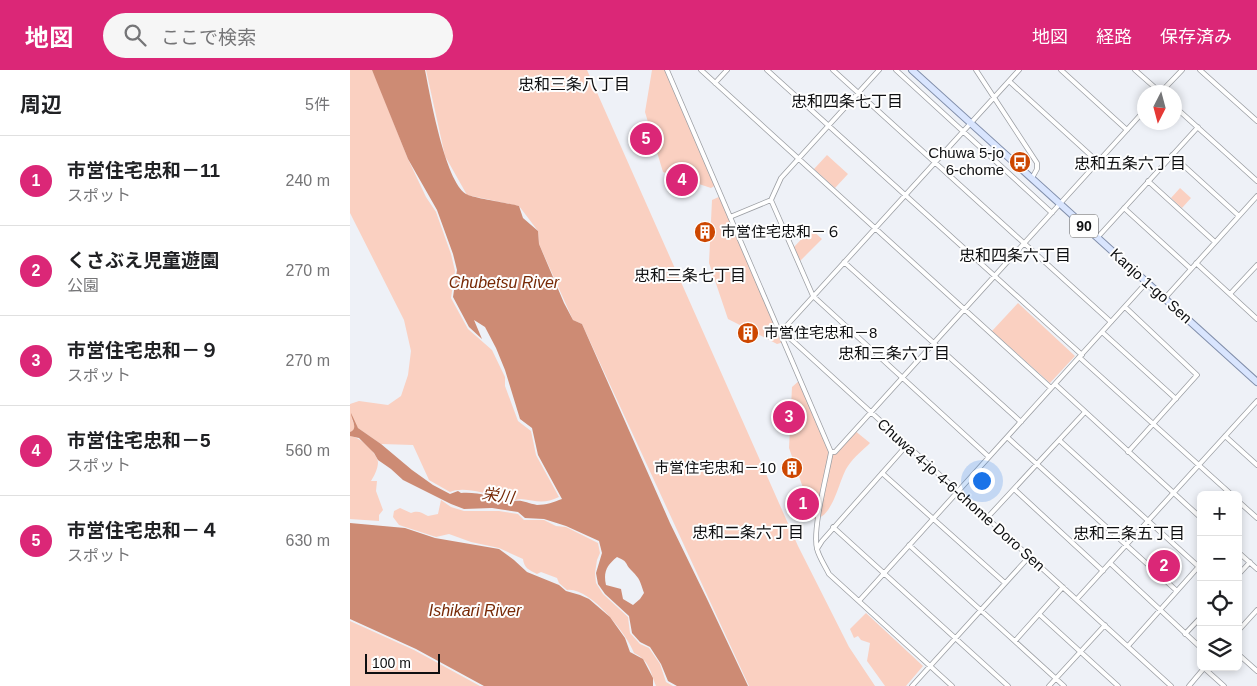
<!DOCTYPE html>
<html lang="ja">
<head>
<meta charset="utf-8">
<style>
  :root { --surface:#fff; --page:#f6f6f6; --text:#202124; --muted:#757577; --line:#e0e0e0; --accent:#db2777 }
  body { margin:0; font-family:Arial,"Noto Sans JP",sans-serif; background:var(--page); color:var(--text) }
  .controls { position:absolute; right:15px; bottom:15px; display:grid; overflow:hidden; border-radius:8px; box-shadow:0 2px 8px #0003 }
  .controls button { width:45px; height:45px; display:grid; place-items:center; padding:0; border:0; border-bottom:1px solid var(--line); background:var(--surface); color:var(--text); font:25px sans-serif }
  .compass { position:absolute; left:787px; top:15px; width:45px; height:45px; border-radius:50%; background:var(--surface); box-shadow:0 2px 8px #0003; rotate:186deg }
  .scale { position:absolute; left:15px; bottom:12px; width:75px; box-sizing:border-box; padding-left:5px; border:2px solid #0e0f11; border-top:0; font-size:14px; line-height:18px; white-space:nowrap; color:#0e0f11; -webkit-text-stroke:4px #fefefe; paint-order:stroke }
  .you { position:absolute; left:631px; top:410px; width:18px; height:18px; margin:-12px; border:4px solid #fff; border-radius:50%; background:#1a73e8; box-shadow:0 0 0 8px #1a73e833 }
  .badge { display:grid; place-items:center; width:32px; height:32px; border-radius:50%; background:var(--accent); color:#fff; font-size:16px; font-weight:700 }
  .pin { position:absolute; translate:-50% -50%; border:2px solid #fff; box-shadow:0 1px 5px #0006 }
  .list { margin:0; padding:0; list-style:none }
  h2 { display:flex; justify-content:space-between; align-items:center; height:65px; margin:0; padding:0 20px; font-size:21px }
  h2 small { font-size:16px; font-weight:400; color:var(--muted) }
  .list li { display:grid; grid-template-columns:32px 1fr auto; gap:15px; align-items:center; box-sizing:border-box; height:90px; padding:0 20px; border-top:1px solid var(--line) }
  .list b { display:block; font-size:19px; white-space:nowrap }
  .list p { margin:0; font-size:16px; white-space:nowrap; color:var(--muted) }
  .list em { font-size:16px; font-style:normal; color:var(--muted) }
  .icon { flex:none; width:28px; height:28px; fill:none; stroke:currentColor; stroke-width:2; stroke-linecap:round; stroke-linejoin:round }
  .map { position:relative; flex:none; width:907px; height:616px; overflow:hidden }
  header { display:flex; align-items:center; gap:30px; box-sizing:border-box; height:70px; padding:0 25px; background:var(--accent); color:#fff }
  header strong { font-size:24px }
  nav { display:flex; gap:28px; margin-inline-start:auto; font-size:18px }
  .search { width:350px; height:45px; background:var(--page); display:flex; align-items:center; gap:12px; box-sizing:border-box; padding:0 18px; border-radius:28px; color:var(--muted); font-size:19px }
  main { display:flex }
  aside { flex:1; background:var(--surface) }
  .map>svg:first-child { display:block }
  .green { fill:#fad0c1 }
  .water { fill:#cd8b74; fill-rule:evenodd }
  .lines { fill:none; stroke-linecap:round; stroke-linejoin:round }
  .street-casing { stroke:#9c9fa4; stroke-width:5.5 }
  .primary-casing { stroke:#828fab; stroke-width:8 }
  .street { stroke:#fff; stroke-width:4 }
  .primary { stroke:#d9e5fe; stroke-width:6 }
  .labels { text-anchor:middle; stroke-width:4; stroke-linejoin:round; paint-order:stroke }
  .shield { fill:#fefefe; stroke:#565758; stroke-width:1 }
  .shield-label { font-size:14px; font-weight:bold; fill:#0e0f11 }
  .poi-label { font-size:15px; fill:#0e0f11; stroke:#fefefe; text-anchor:end }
  .street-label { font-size:15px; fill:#0e0f11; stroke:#fefefe }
  .neighbourhood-label { font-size:16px; fill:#0e0f11; stroke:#fefefe }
  .water-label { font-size:16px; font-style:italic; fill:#772906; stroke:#fefefe }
</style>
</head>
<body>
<header>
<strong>地図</strong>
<div class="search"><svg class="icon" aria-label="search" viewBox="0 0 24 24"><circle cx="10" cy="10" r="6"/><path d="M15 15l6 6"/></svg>ここで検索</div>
<nav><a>地図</a><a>経路</a><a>保存済み</a></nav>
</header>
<main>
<aside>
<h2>周辺<small>5件</small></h2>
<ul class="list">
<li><span class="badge">1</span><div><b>市営住宅忠和－11</b><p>スポット</p></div><em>240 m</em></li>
<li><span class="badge">2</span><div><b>くさぶえ児童遊園</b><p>公園</p></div><em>270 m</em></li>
<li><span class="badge">3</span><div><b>市営住宅忠和－９</b><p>スポット</p></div><em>270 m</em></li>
<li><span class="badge">4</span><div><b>市営住宅忠和－5</b><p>スポット</p></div><em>560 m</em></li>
<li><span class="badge">5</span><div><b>市営住宅忠和－４</b><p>スポット</p></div><em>630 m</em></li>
</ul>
</aside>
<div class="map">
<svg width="907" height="616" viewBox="0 0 907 616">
  <rect width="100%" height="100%" fill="#eef1f7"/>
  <path class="green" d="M0,0H22L25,6L58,89L76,127L86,142L101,184L105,201L101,228L118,259L142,280L155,307V316L168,351L181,361L186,385L209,427C195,434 186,431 171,429C167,429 164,431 160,431C156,431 152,428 149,427C134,423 113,416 100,422L79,410L63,375L31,374L8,358L2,349L5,357L4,361L0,362V334L9,331L38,335L51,326L58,305L61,281L54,250L0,143Z
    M76,0H237L448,476L499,577L525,616H399L232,254L223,250L189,174L188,161L169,136L117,125L95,86Z
    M302,0H317L366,115L361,118L313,102L295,42Z
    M477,85L498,104L485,118L464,99Z
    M830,118L841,128L832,138L821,128Z
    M371,126L434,272L427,274L378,249L359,193L362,130Z
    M461,159L472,169L450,191L444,177Z
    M668,233L725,286L700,313L642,261Z
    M450,310L481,382H485L504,360L520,373C513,380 504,387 498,396C489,408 484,448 464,449L439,378L442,317Z
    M0,366C9,366 27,383 28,392C28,399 24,406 21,411H27L26,421L33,440L29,445V451L0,449Z
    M91,430L101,437L114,441H149L168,444L174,450H194L206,456L216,457L248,473L250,483L247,490L245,503L246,513L253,524L278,547L280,563L290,574L299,578L310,594L316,612L323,616H306C300,601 300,591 284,583C276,563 240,517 217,520L209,513L207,508L191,502L187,504C179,500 174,498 173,489L149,478L121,472L99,464L86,467L49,455L43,447L44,441L50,438L61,443C68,440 72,443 78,446L88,444Z
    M814,487L823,495L814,506L805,498Z
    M516,543L573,596L556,616H535L517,591L520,573L511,570L508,566L504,568L500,559Z
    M0,551L64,580L130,616H0Z"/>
  <path class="water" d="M22,0H75C80,25 95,111 116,124C122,128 159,133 169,136L173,148L188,161L189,174L214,233L223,250L232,254L320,453L358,531L398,616H327L318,611L311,594L300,577L290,572L282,563L279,546L255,524L248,514L246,503L252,483L249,471L216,456L194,449L175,448L168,442L142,438L114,439L101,434L53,410L41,399L28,390L24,383L9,368L0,366V362C9,359 1,349 1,343L8,358L31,374L62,400L83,415L100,424L108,421L111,423C128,422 143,426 158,433C171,428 175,433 187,435C196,435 204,432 212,429L188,385L182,358L170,349L155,300L146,278L135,257L124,250L132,269L119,257L103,227L107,200L103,184L87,140L58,89ZM267,487C279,492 274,493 282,501C290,509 290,511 294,523L290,529L283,535L273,529L271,519L256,515C253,502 257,495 267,487Z
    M0,453L55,458L85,468L149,479L164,490L177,502L209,515L216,521L230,525L239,529L260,547L275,568L280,582L293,589L303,608V616H134L66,579L0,549Z"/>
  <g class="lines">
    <g class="street-casing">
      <path id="street" d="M317,0L481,382C477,404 462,460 467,479C469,487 475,496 479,504L602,616
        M351,0L701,318
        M417,0L732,285
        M483,0L761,252
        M546,0L702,143
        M626,0L687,93V99L682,108
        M711,0L777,60
        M785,0L810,22
        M850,0L907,51
        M659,11L748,92
        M365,13L377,0
        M811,22L832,0
        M824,36L907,111
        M822,85L889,146
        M798,111L865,172
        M421,130L463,226L639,387
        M774,138L841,199
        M380,147L421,130L431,108L529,0
        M747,168L848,57
        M494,192L671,352
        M846,193L907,249
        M880,224L907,195
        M815,228L907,126
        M775,237L847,305L778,382
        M432,261L821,616
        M752,262L826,329
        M430,263L669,0
        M729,287L882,425
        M705,314L851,448
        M875,366L907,395
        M657,367L827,521
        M709,370L849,497
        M481,382H485L794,41
        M532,403L655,513
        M664,419L753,501
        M888,431L907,448
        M637,448L735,342
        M483,457L658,616
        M559,475L714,616
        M467,479L472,471L557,375
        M888,482L907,499
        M760,493L851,578
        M888,505L900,492
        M727,529L907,331
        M509,531L797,212
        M689,544L768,616
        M888,561L907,540
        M835,564L851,547
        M665,571L713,517
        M778,576L851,494
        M888,584L907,601
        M854,598L874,616
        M562,616L679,487
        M699,616L755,555
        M839,616L855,597"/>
    </g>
    <g class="primary-casing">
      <path id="primary" d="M562,0L907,312"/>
    </g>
    <use href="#street" class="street"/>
    <use href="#primary" class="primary"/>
  </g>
  <defs>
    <g id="bus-disc" transform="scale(1.125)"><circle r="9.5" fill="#cd4701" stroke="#fefefe"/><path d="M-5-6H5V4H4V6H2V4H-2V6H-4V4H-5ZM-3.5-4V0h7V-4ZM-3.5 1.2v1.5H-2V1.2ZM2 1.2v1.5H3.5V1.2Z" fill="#fff"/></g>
    <g id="building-disc" transform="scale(1.125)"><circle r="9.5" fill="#cd4701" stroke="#fefefe"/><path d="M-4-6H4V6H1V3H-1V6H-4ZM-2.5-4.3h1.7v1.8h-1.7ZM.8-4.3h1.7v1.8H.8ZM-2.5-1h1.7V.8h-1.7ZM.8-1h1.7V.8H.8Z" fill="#fff"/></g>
  </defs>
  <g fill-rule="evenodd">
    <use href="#bus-disc" x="670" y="92"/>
    <use href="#building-disc" x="355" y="162"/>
    <use href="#building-disc" x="398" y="263"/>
    <use href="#building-disc" x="442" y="398"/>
  </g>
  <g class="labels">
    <rect class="shield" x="720" y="144.5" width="28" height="23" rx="4"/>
    <g class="shield-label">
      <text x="734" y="161">90</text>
    </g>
    <g class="poi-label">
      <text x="654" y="88">Chuwa 5-jo<tspan x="654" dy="17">6-chome</tspan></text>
      <text x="371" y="167" text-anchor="start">市営住宅忠和－６</text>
      <text x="414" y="268" text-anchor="start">市営住宅忠和－8</text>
      <text x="426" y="403">市営住宅忠和－10</text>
    </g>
    <g class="street-label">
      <text transform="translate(801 216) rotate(42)" y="5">Kanjo 1-go Sen</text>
      <text transform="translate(611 425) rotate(42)" y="5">Chuwa 4-jo 4-6-chome Doro Sen</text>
    </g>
    <g class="neighbourhood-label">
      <text x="224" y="20">忠和三条八丁目</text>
      <text x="497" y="37">忠和四条七丁目</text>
      <text x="780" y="99">忠和五条六丁目</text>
      <text x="665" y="191">忠和四条六丁目</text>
      <text x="340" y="211">忠和三条七丁目</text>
      <text x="544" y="289">忠和三条六丁目</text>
      <text x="398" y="468">忠和二条六丁目</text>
      <text x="779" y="469">忠和三条五丁目</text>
    </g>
    <g class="water-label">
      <text x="154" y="218">Chubetsu River</text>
      <text transform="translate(148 425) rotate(8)" y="6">栄川</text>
      <text x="125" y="546">Ishikari River</text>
    </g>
  </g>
</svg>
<div class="controls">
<button>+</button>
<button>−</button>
<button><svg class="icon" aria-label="locate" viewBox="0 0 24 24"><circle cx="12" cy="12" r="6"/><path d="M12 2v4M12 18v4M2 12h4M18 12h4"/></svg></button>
<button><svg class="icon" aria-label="layers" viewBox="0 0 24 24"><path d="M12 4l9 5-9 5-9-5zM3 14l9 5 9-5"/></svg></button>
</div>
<svg class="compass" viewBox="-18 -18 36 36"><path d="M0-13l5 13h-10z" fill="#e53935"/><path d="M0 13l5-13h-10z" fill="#757577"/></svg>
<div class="scale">100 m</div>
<div class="you"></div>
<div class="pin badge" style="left:453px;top:434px">1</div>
<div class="pin badge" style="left:814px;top:496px">2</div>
<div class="pin badge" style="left:439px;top:347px">3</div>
<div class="pin badge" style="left:332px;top:110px">4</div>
<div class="pin badge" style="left:296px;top:69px">5</div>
</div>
</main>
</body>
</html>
